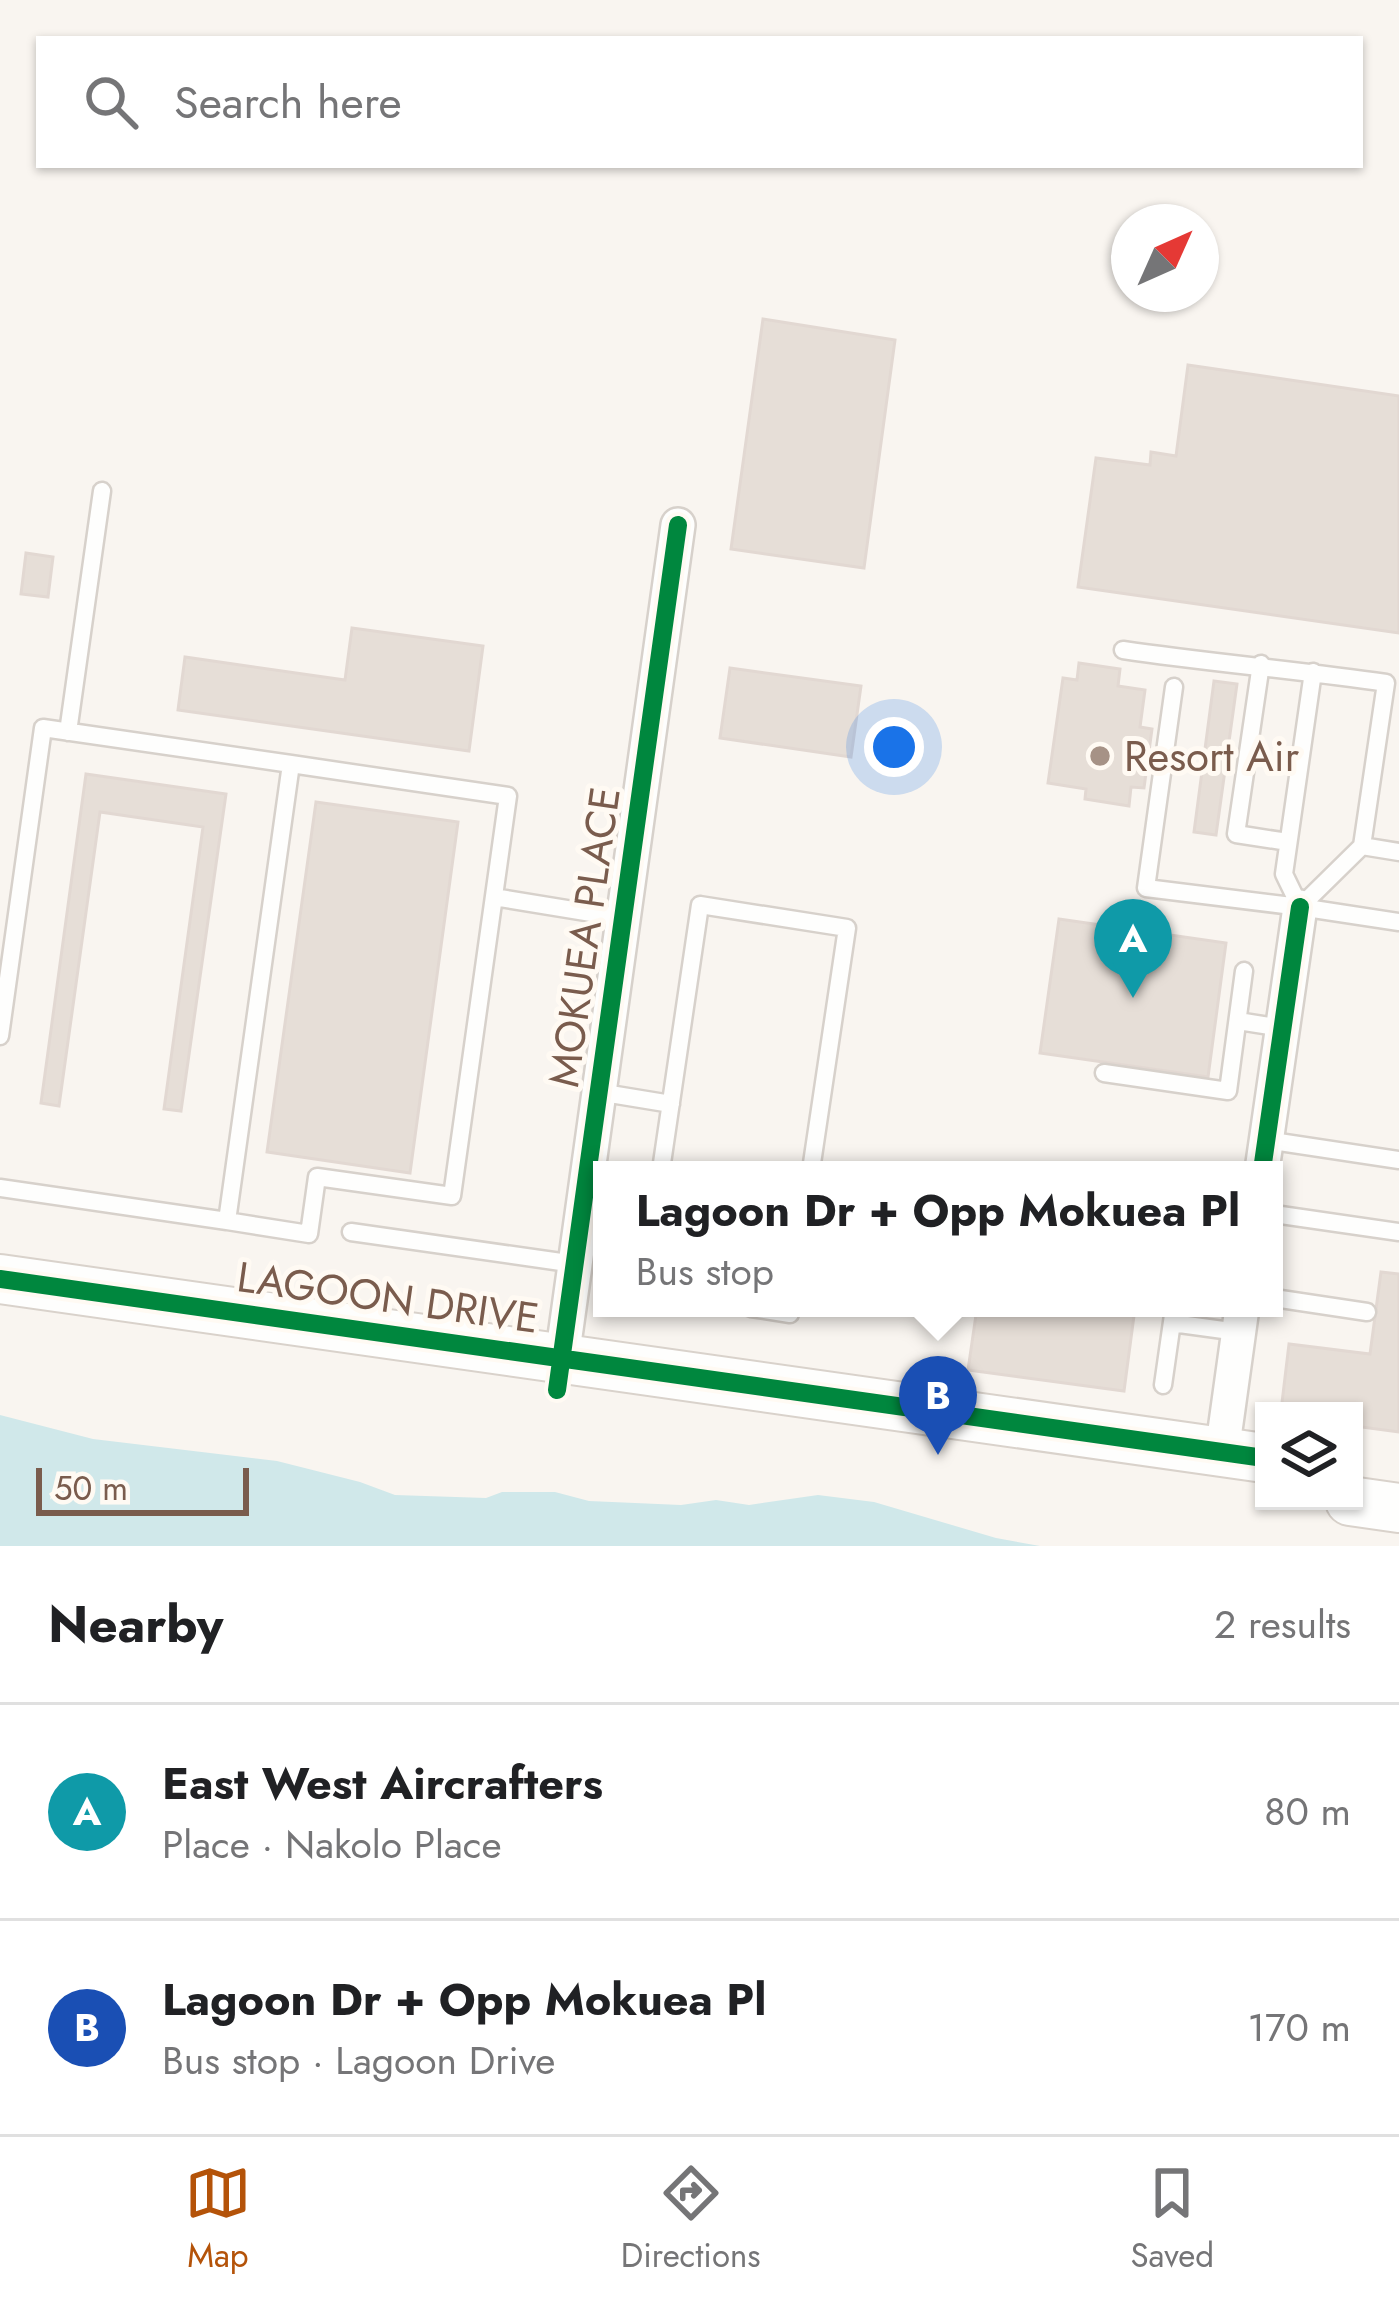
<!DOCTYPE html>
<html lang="en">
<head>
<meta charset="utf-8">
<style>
  :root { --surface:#fff; --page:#f2f2f2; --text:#202124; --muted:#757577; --line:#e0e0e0; --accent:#b45309 }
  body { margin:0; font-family:Jost,sans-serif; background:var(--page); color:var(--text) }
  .controls { position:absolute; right:36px; bottom:36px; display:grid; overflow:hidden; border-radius:0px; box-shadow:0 3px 9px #0004 }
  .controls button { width:108px; height:108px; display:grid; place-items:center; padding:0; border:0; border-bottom:3px solid var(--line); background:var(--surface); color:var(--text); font:60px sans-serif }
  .compass { position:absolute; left:1111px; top:204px; width:108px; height:108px; border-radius:50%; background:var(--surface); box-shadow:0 3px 9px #0004; rotate:45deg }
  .scale { position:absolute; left:36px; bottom:30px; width:213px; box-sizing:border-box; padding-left:12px; border:6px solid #7a5c4d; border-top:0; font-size:33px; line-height:42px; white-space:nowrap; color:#7a5c4d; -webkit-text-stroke:9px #fffaf3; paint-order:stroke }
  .you { position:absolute; left:894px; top:747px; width:42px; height:42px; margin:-30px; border:9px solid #fff; border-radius:50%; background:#1a73e8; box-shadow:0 0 0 18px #1a73e833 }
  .badge { display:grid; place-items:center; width:78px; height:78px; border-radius:50%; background:var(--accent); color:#fff; font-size:39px; font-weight:700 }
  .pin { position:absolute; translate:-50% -99px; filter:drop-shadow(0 3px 6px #0008) }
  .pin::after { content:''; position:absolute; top:63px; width:42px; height:36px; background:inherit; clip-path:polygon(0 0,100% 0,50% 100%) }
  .popup { position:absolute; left:593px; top:1161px; width:690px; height:156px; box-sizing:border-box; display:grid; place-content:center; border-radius:0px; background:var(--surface); filter:drop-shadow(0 3px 9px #0005); font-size:39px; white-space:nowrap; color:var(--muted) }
  .popup b { font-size:45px; color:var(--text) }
  .popup::after { content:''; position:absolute; left:50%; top:100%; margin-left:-24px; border:24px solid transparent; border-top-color:var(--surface) }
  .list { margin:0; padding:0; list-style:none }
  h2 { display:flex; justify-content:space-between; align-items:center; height:156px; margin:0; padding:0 48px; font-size:51px }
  h2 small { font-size:39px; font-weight:400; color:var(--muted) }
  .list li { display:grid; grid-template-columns:78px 1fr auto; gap:36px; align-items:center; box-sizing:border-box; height:216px; padding:0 48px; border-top:3px solid var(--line) }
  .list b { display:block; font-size:45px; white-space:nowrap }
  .list p { margin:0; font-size:39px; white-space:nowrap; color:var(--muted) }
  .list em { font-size:39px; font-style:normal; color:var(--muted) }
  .icon { flex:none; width:66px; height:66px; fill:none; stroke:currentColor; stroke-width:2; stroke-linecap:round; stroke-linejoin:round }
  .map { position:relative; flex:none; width:1399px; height:1546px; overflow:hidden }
  .search { position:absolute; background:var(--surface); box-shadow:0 3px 9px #0004; left:36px; right:36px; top:36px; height:132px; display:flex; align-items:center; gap:30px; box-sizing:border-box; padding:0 42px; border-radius:0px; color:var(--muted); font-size:45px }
  .sheet { height:588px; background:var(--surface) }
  nav { display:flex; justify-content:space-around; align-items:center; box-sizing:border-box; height:168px; border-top:3px solid var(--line); background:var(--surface); font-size:33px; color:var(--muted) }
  nav a { display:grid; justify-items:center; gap:6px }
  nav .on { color:var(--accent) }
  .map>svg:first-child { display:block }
  .water { fill:#d0e8ea }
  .building { fill:#e6ded7; stroke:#e2d8d2; stroke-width:3 }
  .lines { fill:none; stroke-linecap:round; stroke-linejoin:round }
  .lane-casing { stroke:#d7d1cb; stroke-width:21 }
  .street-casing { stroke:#d7d1cb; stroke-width:38 }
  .secondary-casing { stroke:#d9d2cb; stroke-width:52 }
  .lane { stroke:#fefefd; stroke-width:16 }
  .street { stroke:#fefefd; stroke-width:33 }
  .secondary { stroke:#fefefd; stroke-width:48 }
  .cycleway-casing { stroke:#fffaf3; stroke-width:26 }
  .cycleway { stroke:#00873e; stroke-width:18 }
  .poi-dot { fill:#a69286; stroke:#fffaf3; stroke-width:4.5 }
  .labels { text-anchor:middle; stroke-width:10; stroke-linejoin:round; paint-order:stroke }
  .poi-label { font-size:42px; fill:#7a5c4d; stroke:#fffaf3; text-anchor:start }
  .street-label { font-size:42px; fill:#7a5c4d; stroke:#fffaf3 }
</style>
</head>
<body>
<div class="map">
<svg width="1399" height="1546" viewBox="0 0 1399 1546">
  <rect width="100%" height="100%" fill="#f9f5f0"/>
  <path class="water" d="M0,1415L93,1439L277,1461L360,1482L395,1495L486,1498L502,1492H555L589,1501L681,1505L716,1500L749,1505L818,1495L874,1502L996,1538L1040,1546H0Z"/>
  <path class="building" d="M763,319L895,340L864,568L731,549Z
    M1188,365L1399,396V633L1078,587L1096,458L1150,465L1151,452L1176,456Z
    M26,553L53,557L48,597L21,594Z
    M352,628L483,646L469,751L178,710L185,657L345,680Z
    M1079,663L1120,669L1118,686L1145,690L1140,727L1152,729L1144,788L1131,787L1129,806L1085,799L1086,789L1048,783L1063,678L1077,680Z
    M730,668L861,686L851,757L720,738Z
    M1214,681L1237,684L1216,835L1194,832Z
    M86,774L226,794L181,1111L164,1109L203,827L100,812L59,1106L41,1103Z
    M316,802L458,822L410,1173L267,1152Z
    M1059,919L1226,943L1208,1077L1040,1053Z
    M1381,1272L1399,1274V1432L1354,1426V1411H1281L1289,1344L1370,1354Z
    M977,1308H1135L1124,1391L968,1370Z"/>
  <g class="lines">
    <g class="lane-casing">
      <path id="lane" d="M1123,650C1211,663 1298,670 1386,683L1362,846L1300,907L1399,922
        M1261,664L1236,834L1288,842
        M1174,687L1146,888L1300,907
        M68,732L102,491
        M291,764L508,796L452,1196L317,1177L309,1234L227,1221Z
        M1362,846L1399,852
        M494,897L622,918
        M1300,907L1284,874L1313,672
        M1238,1021L1282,1028
        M0,1036L43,728L291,764
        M1104,1073L1228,1091L1244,971
        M598,1092L671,1104
        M1266,1140L1399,1160
        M661,1170L700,905L847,928L811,1170
        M0,1188L227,1221
        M1274,1214L1399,1232
        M351,1232L575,1264
        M1274,1298L1367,1312
        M751,1308L790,1314L791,1308
        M1172,1323L1238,1332
        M1163,1385L1174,1308"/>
    </g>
    <g class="street-casing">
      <path id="street" d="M1262,1170L1300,907
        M562,1358L678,525
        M1222,1452L1242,1308"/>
    </g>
    <g class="secondary-casing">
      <path id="secondary" d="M0,1279L1264,1458
        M1350,1501L1399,1508"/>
    </g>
    <use href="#lane" class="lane"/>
    <use href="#street" class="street"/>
    <use href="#secondary" class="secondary"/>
    <g class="cycleway-casing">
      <path id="cycleway" d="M1262,1170L1300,907
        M0,1279L1264,1458
        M557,1390L678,525"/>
    </g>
    <use href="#cycleway" class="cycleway"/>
  </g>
  <circle class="poi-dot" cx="1100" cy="756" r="12"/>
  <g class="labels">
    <g class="poi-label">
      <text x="1124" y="771">Resort Air</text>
    </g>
    <g class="street-label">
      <text transform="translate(584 937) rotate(-82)" y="15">MOKUEA PLACE</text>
      <text transform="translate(388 1297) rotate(8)" y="15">LAGOON DRIVE</text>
    </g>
  </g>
</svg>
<div class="controls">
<button><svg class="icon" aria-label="layers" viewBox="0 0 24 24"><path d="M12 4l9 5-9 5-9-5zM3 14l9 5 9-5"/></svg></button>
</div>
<svg class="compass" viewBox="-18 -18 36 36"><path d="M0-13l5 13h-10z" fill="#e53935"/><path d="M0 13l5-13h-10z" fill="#757577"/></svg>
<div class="scale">50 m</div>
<div class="you"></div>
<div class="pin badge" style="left:1133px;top:998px;background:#0f9aa8">A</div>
<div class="pin badge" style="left:938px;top:1455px;background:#1a4fb4">B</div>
<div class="popup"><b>Lagoon Dr + Opp Mokuea Pl</b>Bus stop</div>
<div class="search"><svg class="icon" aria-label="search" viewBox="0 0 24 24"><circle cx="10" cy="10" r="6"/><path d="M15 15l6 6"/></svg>Search here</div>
</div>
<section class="sheet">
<h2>Nearby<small>2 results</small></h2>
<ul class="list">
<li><span class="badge" style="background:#0f9aa8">A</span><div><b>East West Aircrafters</b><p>Place · Nakolo Place</p></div><em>80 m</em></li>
<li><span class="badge" style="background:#1a4fb4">B</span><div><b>Lagoon Dr + Opp Mokuea Pl</b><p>Bus stop · Lagoon Drive</p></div><em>170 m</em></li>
</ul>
</section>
<nav>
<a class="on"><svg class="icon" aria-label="map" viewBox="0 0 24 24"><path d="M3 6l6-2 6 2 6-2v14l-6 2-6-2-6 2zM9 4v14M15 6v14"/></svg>Map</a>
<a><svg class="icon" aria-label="directions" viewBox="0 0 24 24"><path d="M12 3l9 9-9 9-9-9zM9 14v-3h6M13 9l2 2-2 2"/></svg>Directions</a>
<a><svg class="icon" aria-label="saved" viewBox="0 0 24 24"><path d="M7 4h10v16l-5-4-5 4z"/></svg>Saved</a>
</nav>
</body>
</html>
